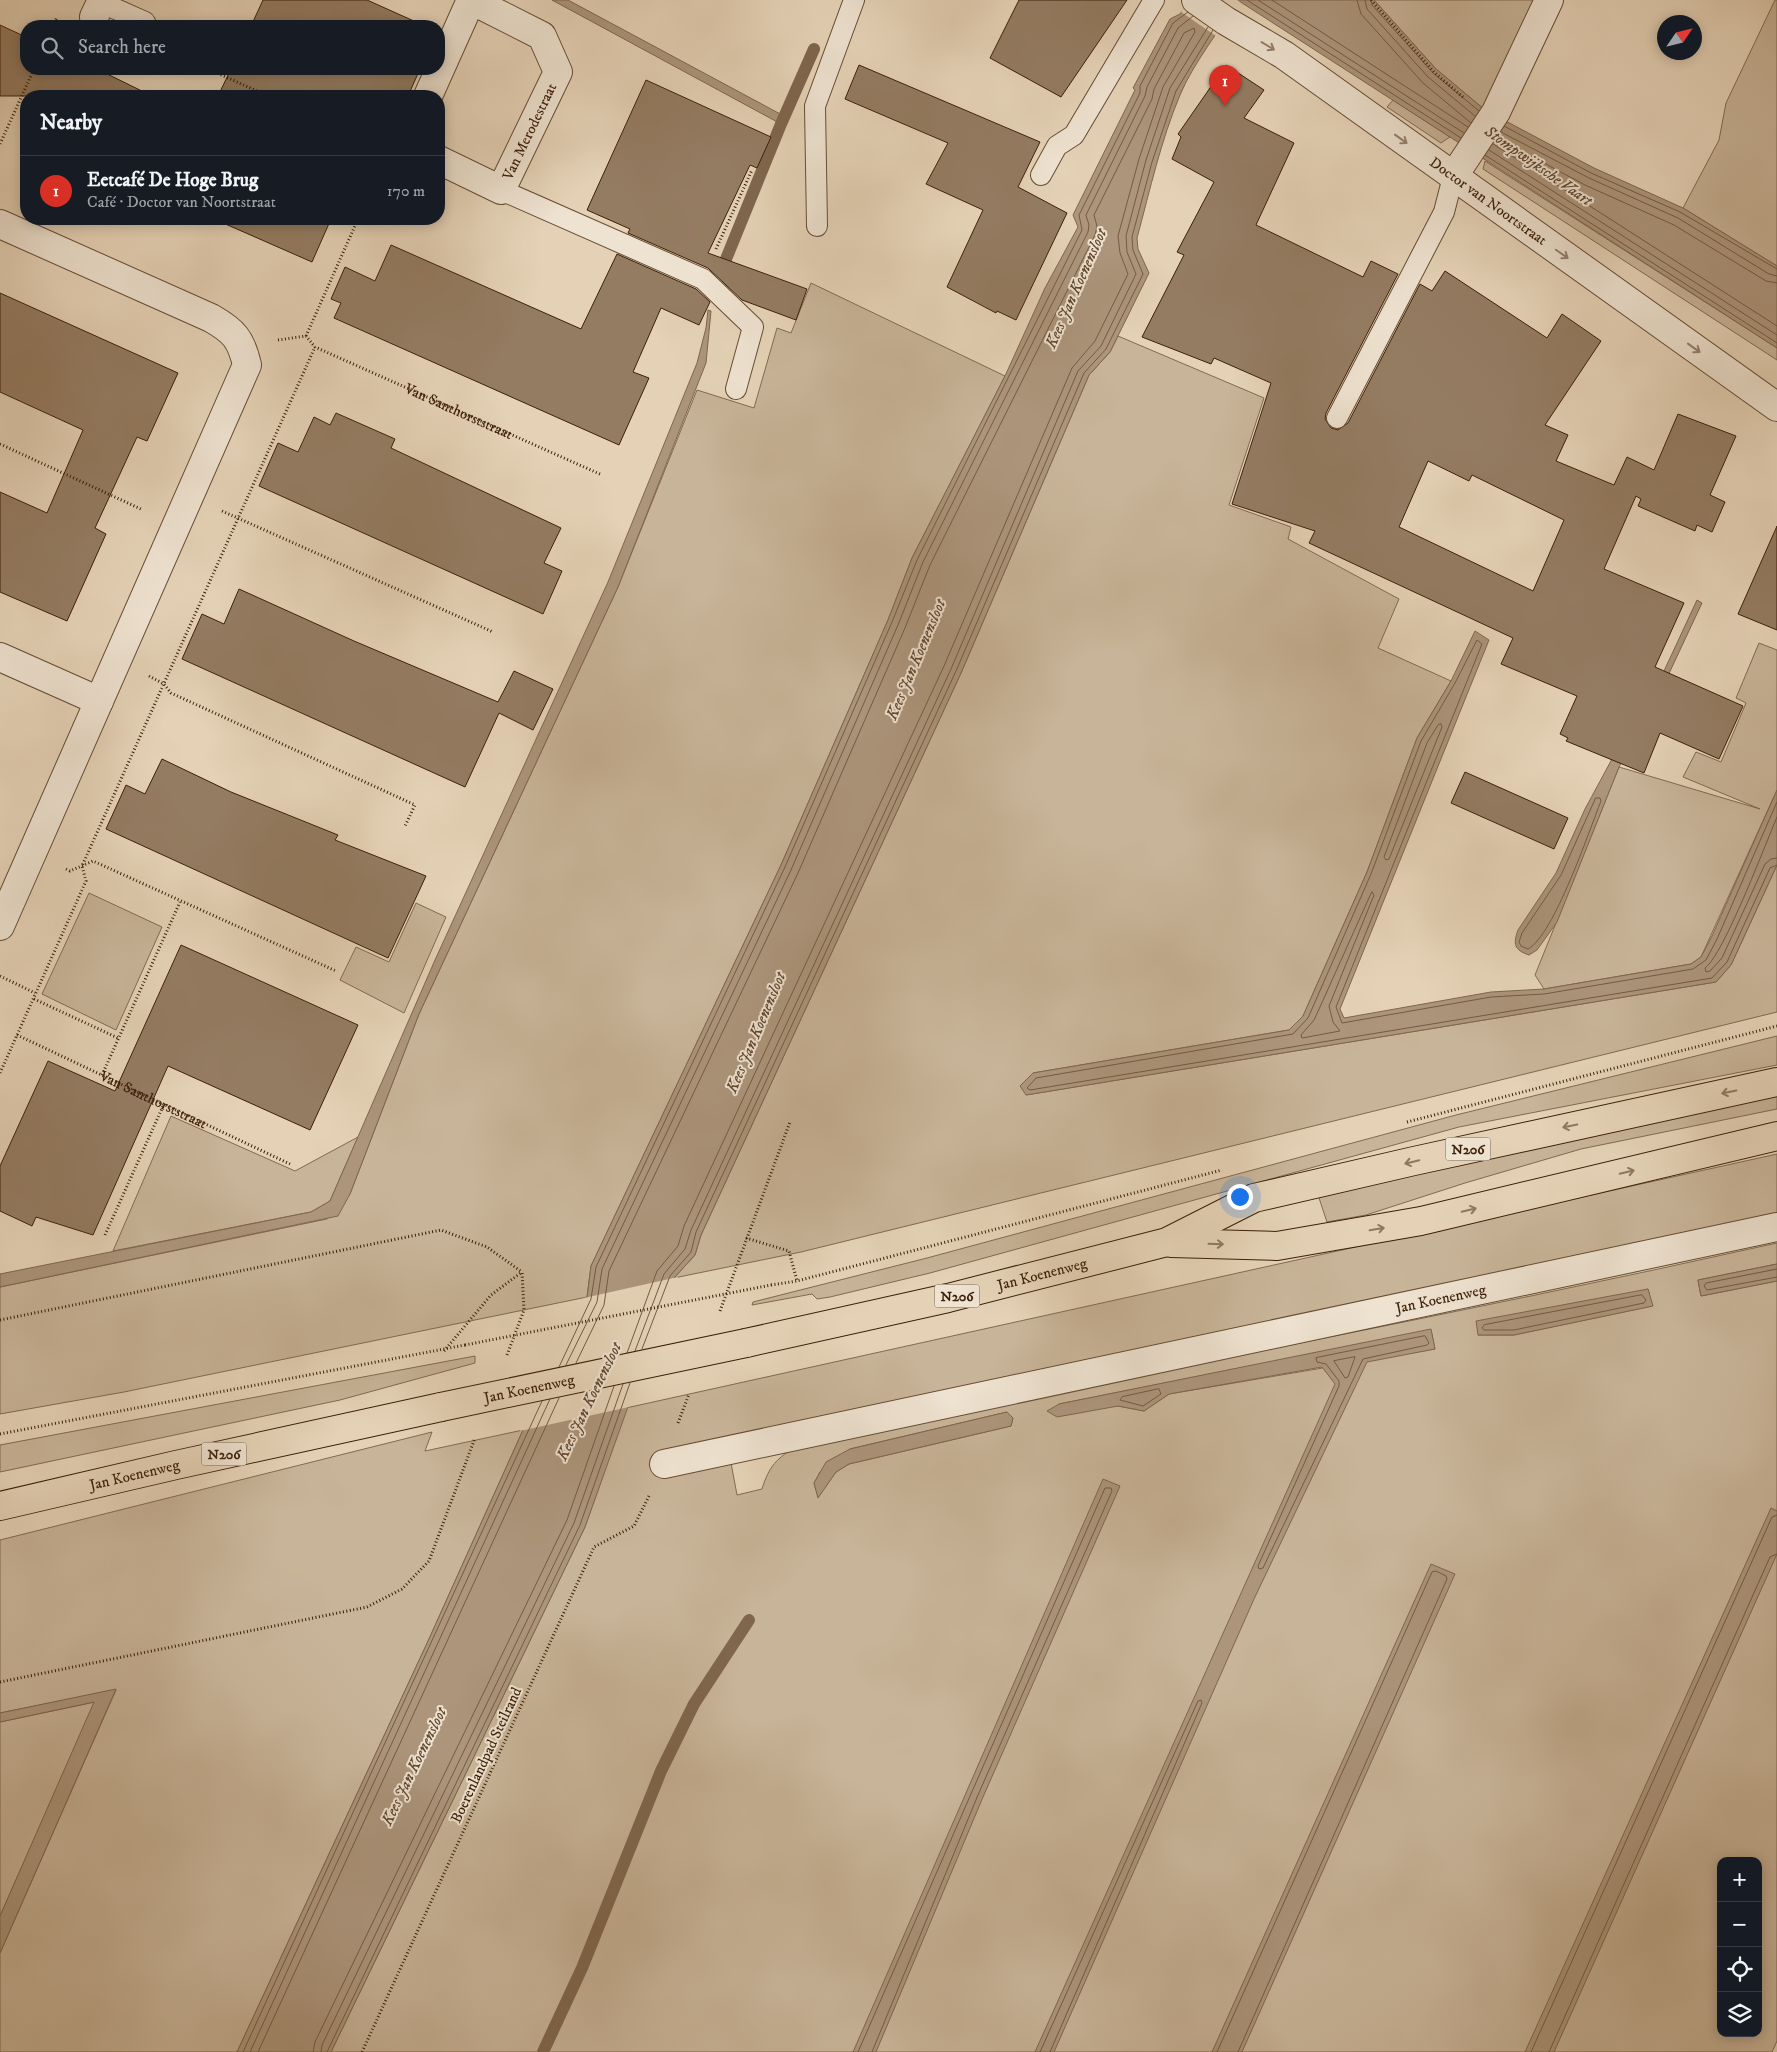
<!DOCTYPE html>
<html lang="en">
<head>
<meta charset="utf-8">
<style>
  :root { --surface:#171b24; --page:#242831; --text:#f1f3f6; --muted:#9ea1a6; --line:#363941; --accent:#d93025 }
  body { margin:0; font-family:"IM FELL DW Pica",serif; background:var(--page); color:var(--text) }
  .controls { position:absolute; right:15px; bottom:15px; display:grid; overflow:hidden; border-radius:10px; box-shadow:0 2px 12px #0003 }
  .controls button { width:45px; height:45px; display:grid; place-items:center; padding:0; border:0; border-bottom:1px solid var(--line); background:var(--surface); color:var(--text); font:25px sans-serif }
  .compass { position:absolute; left:1657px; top:15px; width:45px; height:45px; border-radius:50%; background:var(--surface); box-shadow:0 2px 12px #0003; rotate:55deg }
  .you { position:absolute; left:1239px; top:1196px; width:18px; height:18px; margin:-12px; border:4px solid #fff; border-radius:50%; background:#1a73e8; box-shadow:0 0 0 8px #1a73e833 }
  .badge { display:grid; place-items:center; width:32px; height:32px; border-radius:50%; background:var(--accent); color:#fff; font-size:16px; font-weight:700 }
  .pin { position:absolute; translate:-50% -41px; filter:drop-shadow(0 1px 2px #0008) }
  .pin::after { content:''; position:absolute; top:26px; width:18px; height:15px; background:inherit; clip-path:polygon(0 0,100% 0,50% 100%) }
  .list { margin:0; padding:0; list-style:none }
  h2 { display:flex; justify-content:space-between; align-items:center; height:65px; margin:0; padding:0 20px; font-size:21px }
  h2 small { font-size:16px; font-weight:400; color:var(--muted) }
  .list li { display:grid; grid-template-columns:32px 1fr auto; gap:15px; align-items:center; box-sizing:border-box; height:70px; padding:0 20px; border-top:1px solid var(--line) }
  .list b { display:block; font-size:19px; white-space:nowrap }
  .list p { margin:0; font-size:16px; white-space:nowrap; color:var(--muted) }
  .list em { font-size:16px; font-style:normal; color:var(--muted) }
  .icon { flex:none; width:28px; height:28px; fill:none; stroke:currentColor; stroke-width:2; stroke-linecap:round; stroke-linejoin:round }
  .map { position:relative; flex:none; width:1777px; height:2052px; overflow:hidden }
  .search { position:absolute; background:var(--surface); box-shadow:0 2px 12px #0003; left:20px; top:20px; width:425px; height:55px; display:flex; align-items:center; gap:12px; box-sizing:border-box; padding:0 18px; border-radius:20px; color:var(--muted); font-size:19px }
  .panel { position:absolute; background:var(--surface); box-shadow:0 2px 12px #0003; left:20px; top:90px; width:425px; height:135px; border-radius:20px }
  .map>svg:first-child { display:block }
  .green { fill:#c8b498; stroke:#826a50; fill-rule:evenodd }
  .water { fill:#ac957b; stroke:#7f664d }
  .pier { fill:#e5d2b6 }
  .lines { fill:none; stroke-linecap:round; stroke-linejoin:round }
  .shore { stroke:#745a42; stroke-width:1 }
  .stream { stroke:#7f664d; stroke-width:12 }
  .building { fill:#947c62; stroke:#3c1f08; fill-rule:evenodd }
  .service-casing { stroke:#664c34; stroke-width:22 }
  .minor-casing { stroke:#664c34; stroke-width:30 }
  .primary-casing { stroke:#3c1f08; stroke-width:30 }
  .path { stroke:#3c1f08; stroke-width:3; stroke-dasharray:1 2.5; stroke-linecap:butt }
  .service { stroke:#eee2d0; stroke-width:20 }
  .minor { stroke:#eee2d0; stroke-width:28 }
  .primary { stroke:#e5d2b6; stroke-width:28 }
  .primary-bridge-casing { stroke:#3c1f08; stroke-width:30; stroke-linecap:butt }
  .path-bridge { stroke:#3c1f08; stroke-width:3; stroke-dasharray:1 2.5; stroke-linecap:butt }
  .primary-bridge { stroke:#e5d2b6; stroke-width:28 }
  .oneway { stroke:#95806c }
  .oneway2 { stroke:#90785f }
  .labels { text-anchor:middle; stroke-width:4; stroke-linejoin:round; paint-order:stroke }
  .shield { fill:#eee2d0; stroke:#715a44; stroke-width:1 }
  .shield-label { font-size:14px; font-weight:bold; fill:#3c1f08 }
  .street-label { font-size:15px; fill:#3c1f08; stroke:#eee2d0 }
  .water-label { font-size:16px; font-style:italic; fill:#634830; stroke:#eee2d0 }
</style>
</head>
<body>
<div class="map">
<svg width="1777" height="2052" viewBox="0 0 1777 2052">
  <rect width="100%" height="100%" fill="#e5d2b6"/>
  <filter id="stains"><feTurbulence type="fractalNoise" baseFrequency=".004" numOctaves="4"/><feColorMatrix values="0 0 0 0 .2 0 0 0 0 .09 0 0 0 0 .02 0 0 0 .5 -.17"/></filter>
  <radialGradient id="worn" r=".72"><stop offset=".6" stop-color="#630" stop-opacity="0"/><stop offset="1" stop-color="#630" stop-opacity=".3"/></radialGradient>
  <path class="green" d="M1374,0H1538L1485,110L1436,69Z
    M1775,0H1777V266L1683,208L1719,140L1726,103Z
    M1393,100L1450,137L1441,143L1387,107Z
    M1485,161L1777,348V360L1483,169Z
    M811,283L1005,376L912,558L888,620L781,865L591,1266L587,1297L124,1392L0,1414V1287L327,1219L350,1194L419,1014L618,587L697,390L754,408L777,328L791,333Z
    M1118,336L1264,398L1229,505L1291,527L1288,539L1399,599L1378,648L1451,681L1417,738L1367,872L1303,1016L1289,1030L1033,1073L1026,1095L1716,982L1731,965L1777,865V1012L801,1252L674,1278L695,1255L701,1235L961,673L1089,375L1110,352Z
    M1759,643L1777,650V790L1701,957L1691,964L1544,989L1535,975L1619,767L1760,809L1683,777L1696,752L1721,762L1746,703L1736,698Z
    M89,893L162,927L116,1030L42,994Z
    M416,903L446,917L404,1013L340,980L356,947L389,962Z
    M1777,1036V1065L1459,1127L930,1273L830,1297L817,1299L812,1294L752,1305L753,1302L927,1258L1456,1115Z
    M1777,1095V1109L1581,1149L1465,1183L1366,1215L1327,1222L1318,1195Z
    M171,1116L295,1171L358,1137L330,1201L311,1212L113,1251Z
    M1777,1154V1213L772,1432L731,1463L737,1495L762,1489C769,1466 777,1458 797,1446C1123,1376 1451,1316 1777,1243V1264L1698,1280L1701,1296L1777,1281V2041L1772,2052H331L585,1527L626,1408ZM1648,1289L1652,1306L1514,1335H1478ZM1431,1330L1435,1349L1169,1394L1144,1411L1118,1406L1059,1404ZM1007,1412L1013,1418L1011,1426L849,1464L836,1472L818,1497L814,1483L820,1472L850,1449ZM1721,1861H1758V2033H1721Z
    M475,1356V1363L340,1400L0,1472V1445Z
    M523,1430L429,1639L237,2052H0V1953L116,1690L0,1713V1540L432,1432L425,1451Z
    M95,1702L0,1916V1722Z"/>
  <path class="water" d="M552,0H568L784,116L781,124Z
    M1190,0H1374L1436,69L1485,110L1594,168L1683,208L1777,266V348L1239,1C1220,29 1193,64 1180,95C1161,140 1150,190 1137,238L1138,249L1149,273L1110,352L1089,375L961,673L701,1235L695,1255L674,1278L585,1527L331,2052H237L429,1639L523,1430L587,1297L591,1266L781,865L888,620L912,558L1005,376L1045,288L1078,227L1073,215L1135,90L1133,88L1170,19L1180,14Z
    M708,310L711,311L706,363L618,587L419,1014L350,1194L338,1216L0,1287V1274L311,1212L330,1201L435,960L608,582L697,363L706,328Z
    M1697,600L1702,603L1665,682L1619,767L1557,922L1537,950L1529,955C1514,950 1513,944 1518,930L1556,873L1585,809L1612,759L1664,671Z
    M1475,631L1489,640L1340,1009L1344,1018L1491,992L1544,989L1691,964L1701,957L1712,936L1777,790V865L1731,965L1716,982L1026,1095L1020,1086L1033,1073L1289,1030L1303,1016L1367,872L1417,738L1451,681Z
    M1777,1264V1281L1701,1296L1698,1280Z
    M1648,1289L1653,1306L1514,1335H1478L1476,1321Z
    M1431,1329L1435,1349L1367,1362L1254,1599L1054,2052H1035L1335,1384L1322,1367L1169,1394L1144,1411L1118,1406L1057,1417L1047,1411L1059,1404Z
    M1007,1412L1013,1418L1011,1426L849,1464L836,1472L818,1498L814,1483L826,1462L850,1449Z
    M1103,1479L1120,1486L983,1797L876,2052H853Z
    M1771,1508L1777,1511V1554L1554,2052H1525Z
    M1431,1564L1455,1574L1242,2052H1212Z
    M116,1689L0,1953V1916L94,1702L0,1722V1713Z"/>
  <path class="pier" d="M1189,0H1237L1240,2L1216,36L1181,12Z
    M678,1277L629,1407L520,1431L584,1298Z"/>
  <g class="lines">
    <path class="shore" d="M1247,0L1461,138
      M1258,0L1464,133
      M1272,0L1468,127
      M1357,0L1361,14L1423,83L1471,123
      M1365,0L1367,9L1428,77L1475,116
      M1371,0L1372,5L1433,73L1479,111
      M1504,126L1591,173L1680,212L1777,269
      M1501,132L1589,178L1678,218L1769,274L1777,276
      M1497,138L1585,185L1674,225L1766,281L1777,283
      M1493,144L1777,326
      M1489,150L1777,335
      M1485,155L1777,343
      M1441,724L1442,727L1389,859L1386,860L1384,857L1427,743L1438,725Z
      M1596,798H1600L1601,801C1589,831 1554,935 1528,949L1521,946L1519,942L1522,933L1561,875Z
      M1777,802L1717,939L1706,960L1693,969L1544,994L1491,997L1342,1023L1336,1007L1482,644L1477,640L1455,683L1421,741L1371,874L1308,1018L1293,1034L1036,1078L1027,1088L1030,1090L1712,978L1727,962L1770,868L1777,865
      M1777,817C1765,845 1724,954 1705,968L1706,972L1710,971L1722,958L1765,864L1771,859L1777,858
      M1372,892L1374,895L1329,1006L1333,1022L1340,1031L1302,1038L1301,1035L1314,1020Z
      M1777,1269L1706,1283L1704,1286L1707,1290L1777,1277
      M1642,1295L1646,1300L1644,1303L1514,1330H1484L1482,1328L1484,1325Z
      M1425,1336L1429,1343L1427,1345L1363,1359L1263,1568L1259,1569L1258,1566L1339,1386V1381L1326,1364L1317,1362L1316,1358Z
      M642,1349L670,1276L691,1252L696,1232L956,671L1084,373L1106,349L1143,274L1133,250L1132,237L1152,162L1176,91L1213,30
      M635,1351L664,1274L685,1249L691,1230L951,669L1078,371L1101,346L1136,274L1127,252L1126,236L1146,160L1170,88L1208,27
      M1355,1357L1348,1377L1345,1378L1334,1361Z
      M576,1363L604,1305L609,1271L798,873L905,628L930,565L1095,235L1097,226L1094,215L1152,99L1154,89L1184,33L1194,28L1195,32L1163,87L1139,159L1118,236L1120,253L1128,274L1095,341L1072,368L944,666L684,1226L678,1246L657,1271L627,1353
      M566,1365L597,1302L602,1269L791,870L898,625L923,562L1088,232L1089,225L1086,215L1145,96L1147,87L1178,28L1193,16
      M559,1367L591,1299L596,1267L785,867L892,622L917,560L1082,230L1079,215L1140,93V86L1173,23L1188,12
      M1159,1389L1161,1394L1143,1406L1120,1400L1122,1397Z
      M243,2052L542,1401
      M250,2052L550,1399
      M258,2052L559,1398
      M313,2052L315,2042L567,1520L614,1386
      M321,2052L322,2045L574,1523L623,1384
      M327,2052L580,1525L630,1383
      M858,2052L1105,1488H1111L1112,1491L978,1795L872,2052
      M1040,2052L1198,1701L1201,1700L1202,1703L1050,2052
      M1217,2052L1432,1572L1436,1571L1446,1576L1447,1579L1238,2052
      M1531,2052L1772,1517L1777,1515
      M1549,2052L1770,1557L1777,1554"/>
    <path class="stream" d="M724,264L781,124L814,49
      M543,2052L582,1968L661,1771L694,1704L749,1620"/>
  </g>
  <path class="building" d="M263,0H367L425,26H251Z
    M1019,0H1127L1061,97L990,58Z
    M0,25L26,37V69H97L152,96H0Z
    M859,65L1040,142L1018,187L1067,213L1016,320L997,311L996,313L947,287L983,210L926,184L948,143L845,99Z
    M1226,65L1264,90L1244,118L1294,143L1256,225L1363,277L1371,261L1398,274L1326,413L1325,419L1331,428L1338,430L1348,423L1420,284L1432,291L1445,271L1547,338L1562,314L1601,341L1545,425L1568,435L1556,461L1614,485L1627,457L1654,470L1678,414L1736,436L1710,495L1725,502L1712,532L1697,525L1695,531L1638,506L1641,499L1636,496L1604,569L1684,603L1655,667L1743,706L1719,759L1660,733L1644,773L1566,741L1568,738L1560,734L1577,696L1501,664L1513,638L1309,543L1315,531L1232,504L1271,383L1214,358L1211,364L1142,337L1184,255L1177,252L1214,182L1172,159L1181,137L1178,134ZM1428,461L1469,481L1472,475L1564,520L1533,591L1399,527Z
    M231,69H420L408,96H218Z
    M646,80L771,137L757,168L750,165L708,253L807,289L796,320L742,300L708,268L628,233L630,229L587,210Z
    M214,219H331L312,262Z
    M391,245L581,329L617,254L696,289L710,302L699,325L661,308L633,372L649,378L619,445L334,318L341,303L331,299L345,267L375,281Z
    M0,293L178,373L147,441L137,437L95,528L106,534L67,621L0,592V492L47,513L83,430L0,392Z
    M336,413L395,439L391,448L561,528L544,563L562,571L543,614L259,486L278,443L298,452L314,417L330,425Z
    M1777,526V630L1738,614Z
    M239,589L354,641L498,702L514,671L553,689L533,730L499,713L465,787L182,659L202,614L224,624Z
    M162,759L231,792L338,835L335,840L426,876L388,958L106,829L126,785L145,794Z
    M1465,772L1568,818L1554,849L1451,803Z
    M181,945L358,1025L310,1130L168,1066L93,1235L36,1217L32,1226L0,1211V1166L48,1061L115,1091Z"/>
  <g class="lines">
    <g class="service-casing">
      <path id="service" d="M100,2L145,22
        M1041,175L1057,146L1074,135L1154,0
        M501,190L703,279L753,327L736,389
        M817,226L815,106L854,0
        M1337,418L1444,212L1453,177"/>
    </g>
    <g class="minor-casing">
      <g id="minor">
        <path id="s3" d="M1196,0L1226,21L1284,55L1777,407"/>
        <path d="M94,17L102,0"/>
        <path d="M428,96L471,0"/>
        <path id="s4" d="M439,160L501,190L558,72L542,36L471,0"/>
        <path d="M1453,177L1496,112L1549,0"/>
        <path d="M0,224L211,318C234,331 241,339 247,365L0,926"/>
        <path d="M0,657L99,701"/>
        <path id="s5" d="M664,1464L1777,1227"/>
      </g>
    </g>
    <g class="primary-casing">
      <g id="primary">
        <path d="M1171,1243L1277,1246L1421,1221L1777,1136"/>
        <path id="s6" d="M746,1343L948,1298L1167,1242L1254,1198L1414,1161L1777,1082"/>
        <path id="s7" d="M0,1506L176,1465L441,1407"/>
      </g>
    </g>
    <g class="path">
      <path d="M1371,0L1434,72L1463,97"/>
      <path d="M53,26L57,17"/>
      <path d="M208,69L268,96"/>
      <path d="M0,144L34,69"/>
      <path d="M716,249L752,170"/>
      <path d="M306,336L358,219"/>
      <path id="s1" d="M278,340L306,336L315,347L602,475"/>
      <path d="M0,444L143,510"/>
      <path d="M222,511L493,632"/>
      <path d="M149,676L164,684L171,693L415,805L405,826"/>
      <path d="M66,869L70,871L93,861L336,971"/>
      <path d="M0,976L35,993"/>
      <path d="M34,999L118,1038"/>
      <path id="s2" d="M17,1035L290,1164"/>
      <path d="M0,1073L86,881L82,866L315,347"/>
      <path d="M102,1075L180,902"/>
      <path d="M1407,1122L1777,1026"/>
      <path d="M105,1235L164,1104"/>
      <path d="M746,1238L789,1251L797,1281"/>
      <path d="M771,1285L797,1281L1222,1170"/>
      <path d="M720,1311L790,1122"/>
      <path d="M0,1320L441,1230L487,1247L522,1272"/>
      <path d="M444,1351L491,1295L522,1272"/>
      <path d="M507,1355L524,1310L522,1272"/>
      <path d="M678,1423L689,1394"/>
      <path d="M0,1434L465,1345"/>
      <path d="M0,1682L367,1607L402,1589L429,1561L475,1438"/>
      <path d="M362,2052L594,1547L634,1526L649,1496"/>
    </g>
    <use href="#service" class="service"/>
    <use href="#minor" class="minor"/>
    <use href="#primary" class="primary"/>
    <g class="primary-bridge-casing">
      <g id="primary-bridge">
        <path id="s8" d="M441,1407L746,1343"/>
      </g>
    </g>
    <path class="path-bridge" d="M465,1345L771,1285"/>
    <use href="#primary-bridge" class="primary-bridge"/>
  </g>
  <defs><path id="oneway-shaft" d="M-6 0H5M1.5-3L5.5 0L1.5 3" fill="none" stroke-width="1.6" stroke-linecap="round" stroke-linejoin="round" transform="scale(1.25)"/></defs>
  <g class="oneway">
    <use href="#oneway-shaft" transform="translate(1268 46) rotate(31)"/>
    <use href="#oneway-shaft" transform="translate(1401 139) rotate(36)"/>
    <use href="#oneway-shaft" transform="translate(1562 254) rotate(35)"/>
    <use href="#oneway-shaft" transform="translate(1694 348) rotate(36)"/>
  </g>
  <g class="oneway2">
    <use href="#oneway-shaft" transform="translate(1729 1092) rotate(168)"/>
    <use href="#oneway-shaft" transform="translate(1570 1126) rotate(168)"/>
    <use href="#oneway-shaft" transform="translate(1412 1162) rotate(167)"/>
    <use href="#oneway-shaft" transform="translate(1627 1172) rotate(-13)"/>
    <use href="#oneway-shaft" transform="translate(1469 1210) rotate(-13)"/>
    <use href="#oneway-shaft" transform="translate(1377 1229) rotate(-10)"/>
    <use href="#oneway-shaft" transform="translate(1216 1244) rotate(2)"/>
  </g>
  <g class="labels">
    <g class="shield">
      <rect x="1445.5" y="1137.5" width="45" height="23" rx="4"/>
      <rect x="934.5" y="1284.5" width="45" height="23" rx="4"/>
      <rect x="201.5" y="1442.5" width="45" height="23" rx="4"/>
    </g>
    <g class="shield-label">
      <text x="1468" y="1154">N206</text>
      <text x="957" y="1301">N206</text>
      <text x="224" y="1459">N206</text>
    </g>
    <g class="street-label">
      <text dy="5" stroke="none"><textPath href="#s4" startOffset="134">Van Merodestraat</textPath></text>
      <text dy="5" stroke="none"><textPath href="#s3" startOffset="355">Doctor van Noortstraat</textPath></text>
      <text dy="5" stroke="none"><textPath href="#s1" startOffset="200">Van Santhorststraat</textPath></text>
      <text dy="5" stroke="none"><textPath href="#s2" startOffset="151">Van Santhorststraat</textPath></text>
      <text dy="5" stroke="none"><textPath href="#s6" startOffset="304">Jan Koenenweg</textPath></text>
      <text dy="5" stroke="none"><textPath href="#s5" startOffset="794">Jan Koenenweg</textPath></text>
      <text dy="5" stroke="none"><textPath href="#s8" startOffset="90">Jan Koenenweg</textPath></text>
      <text dy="5" stroke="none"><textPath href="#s7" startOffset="138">Jan Koenenweg</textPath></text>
      <text transform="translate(486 1755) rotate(-65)" y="5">Boerenlandpad Steilrand</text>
    </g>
    <g class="water-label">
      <text transform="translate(1539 165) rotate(35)" y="6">Stompwijksche Vaart</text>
      <text transform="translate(1075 288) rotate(-66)" y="6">Kees Jan Koenensloot</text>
      <text transform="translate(915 659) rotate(-67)" y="6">Kees Jan Koenensloot</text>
      <text transform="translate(755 1032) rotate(-67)" y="6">Kees Jan Koenensloot</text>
      <text transform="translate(588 1401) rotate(-64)" y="6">Kees Jan Koenensloot</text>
      <text transform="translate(413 1766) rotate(-64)" y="6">Kees Jan Koenensloot</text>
    </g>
  </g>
  <rect width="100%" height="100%" filter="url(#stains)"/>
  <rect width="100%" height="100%" fill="url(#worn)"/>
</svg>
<div class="controls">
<button>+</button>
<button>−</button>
<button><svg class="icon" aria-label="locate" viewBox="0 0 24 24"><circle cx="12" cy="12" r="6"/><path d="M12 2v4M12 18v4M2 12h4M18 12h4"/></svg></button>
<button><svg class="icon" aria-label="layers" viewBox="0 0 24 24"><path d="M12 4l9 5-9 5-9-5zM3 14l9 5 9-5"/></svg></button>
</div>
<svg class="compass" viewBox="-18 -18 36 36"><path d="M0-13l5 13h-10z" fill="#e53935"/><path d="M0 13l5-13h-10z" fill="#9ea1a6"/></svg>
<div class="you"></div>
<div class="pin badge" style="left:1225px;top:106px">1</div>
<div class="search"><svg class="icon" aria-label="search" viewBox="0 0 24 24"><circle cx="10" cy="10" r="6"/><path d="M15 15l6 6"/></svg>Search here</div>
<section class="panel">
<h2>Nearby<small></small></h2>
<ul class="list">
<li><span class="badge">1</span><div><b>Eetcafé De Hoge Brug</b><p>Café · Doctor van Noortstraat</p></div><em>170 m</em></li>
</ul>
</section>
</div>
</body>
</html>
